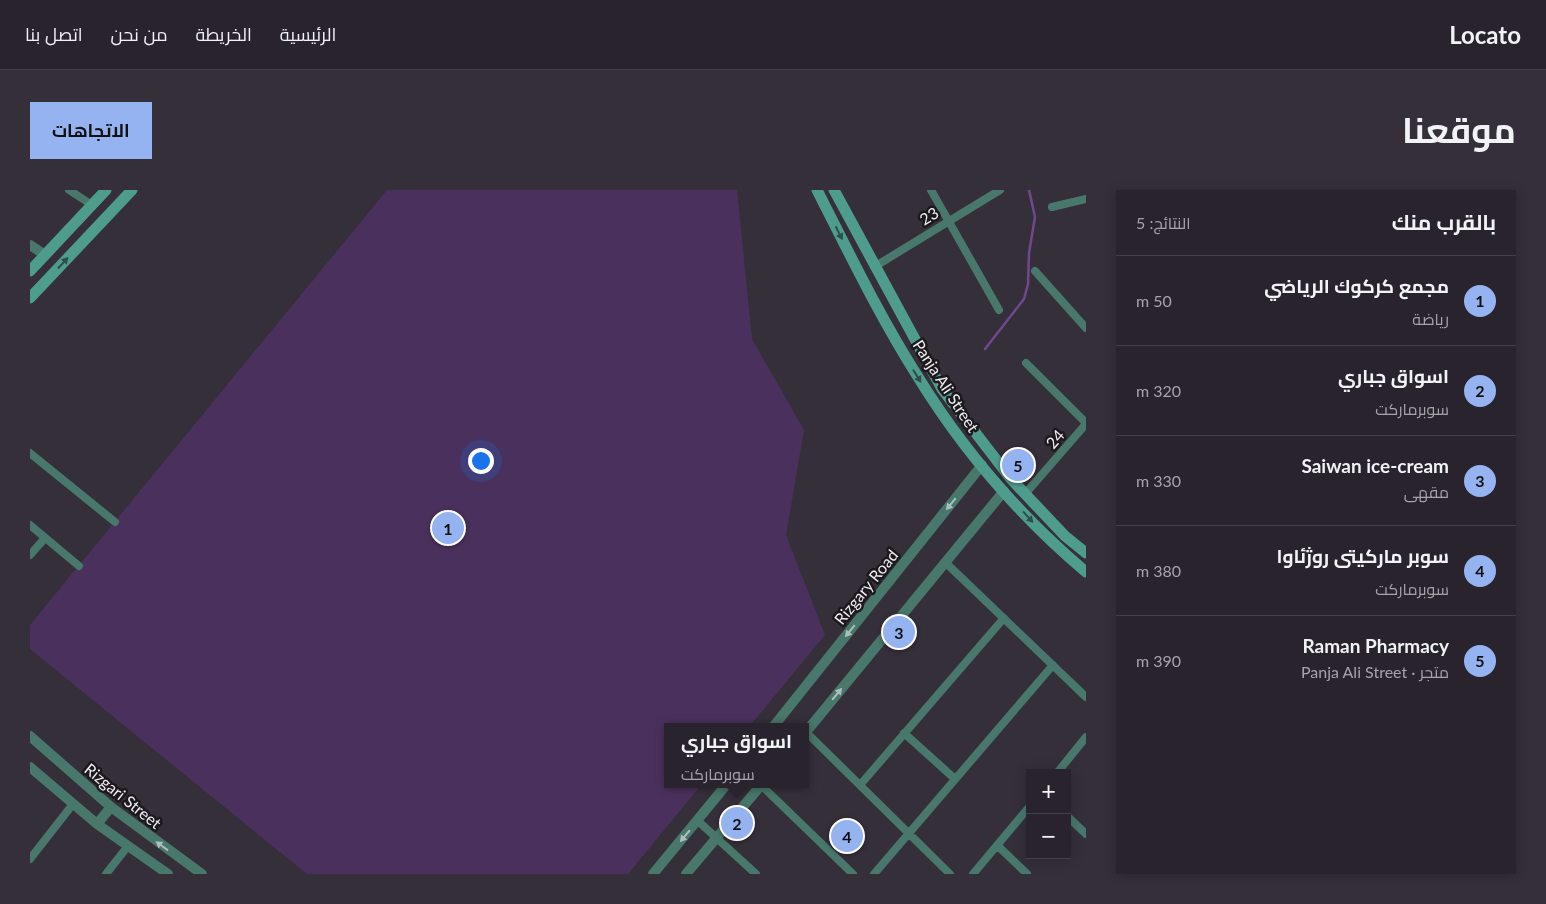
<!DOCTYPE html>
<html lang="ar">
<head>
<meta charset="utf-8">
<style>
  :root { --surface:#28232c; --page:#342f38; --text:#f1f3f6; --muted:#a5a4a9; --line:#444048; --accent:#95b2f1 }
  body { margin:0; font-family:Lato,Cairo,sans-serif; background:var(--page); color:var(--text); direction:rtl }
  .controls { position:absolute; right:15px; bottom:15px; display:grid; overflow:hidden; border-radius:0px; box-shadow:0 2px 12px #0003 }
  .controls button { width:45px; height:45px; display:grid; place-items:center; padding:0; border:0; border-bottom:1px solid var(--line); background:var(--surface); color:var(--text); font:25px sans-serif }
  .you { position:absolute; left:450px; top:270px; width:18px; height:18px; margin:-12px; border:4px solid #fff; border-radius:50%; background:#1a73e8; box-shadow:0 0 0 8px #1a73e833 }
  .badge { display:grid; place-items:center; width:32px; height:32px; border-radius:50%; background:var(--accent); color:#111; font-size:16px; font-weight:700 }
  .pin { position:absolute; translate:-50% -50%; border:2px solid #fff; box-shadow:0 1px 5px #0006 }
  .popup { position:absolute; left:634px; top:533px; width:145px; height:65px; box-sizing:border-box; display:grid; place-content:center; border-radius:0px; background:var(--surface); filter:drop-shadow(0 1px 4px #0005); font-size:16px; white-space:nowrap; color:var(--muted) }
  .popup b { font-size:19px; color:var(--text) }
  .popup::after { content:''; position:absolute; left:50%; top:100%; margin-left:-10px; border:10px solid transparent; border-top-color:var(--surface) }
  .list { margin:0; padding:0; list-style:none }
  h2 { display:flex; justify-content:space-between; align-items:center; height:65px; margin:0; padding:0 20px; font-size:21px }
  h2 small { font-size:16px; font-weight:400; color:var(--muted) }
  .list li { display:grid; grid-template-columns:32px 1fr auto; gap:15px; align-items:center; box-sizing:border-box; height:90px; padding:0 20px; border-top:1px solid var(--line) }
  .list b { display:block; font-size:19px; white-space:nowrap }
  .list p { margin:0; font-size:16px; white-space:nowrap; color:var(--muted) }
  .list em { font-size:16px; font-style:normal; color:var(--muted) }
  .map { position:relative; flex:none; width:1056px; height:684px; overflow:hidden; direction:ltr; border-radius:0px }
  header { display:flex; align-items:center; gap:30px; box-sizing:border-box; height:70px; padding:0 25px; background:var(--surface); border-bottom:1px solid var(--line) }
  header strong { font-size:24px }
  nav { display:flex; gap:28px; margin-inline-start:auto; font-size:18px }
  .intro { display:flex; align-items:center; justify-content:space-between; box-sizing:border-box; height:120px; padding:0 30px }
  h1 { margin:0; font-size:35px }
  .button { padding:12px 22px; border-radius:0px; background:var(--accent); color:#111; font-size:18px; font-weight:700 }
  main { display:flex; gap:30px; padding:0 30px }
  aside { flex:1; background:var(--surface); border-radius:0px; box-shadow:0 2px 12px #0003 }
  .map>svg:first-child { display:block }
  .pitch { fill:#4a315d }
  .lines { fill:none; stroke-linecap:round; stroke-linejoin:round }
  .stream { stroke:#714790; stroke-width:2.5 }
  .minor { stroke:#48776c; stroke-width:8 }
  .tertiary { stroke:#48776c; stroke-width:10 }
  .secondary { stroke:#4e9d8c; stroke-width:11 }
  .oneway { fill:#2f4e49 }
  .oneway2 { fill:#adbebe }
  .labels { text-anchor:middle; stroke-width:5; stroke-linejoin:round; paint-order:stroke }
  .street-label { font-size:16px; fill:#f1edf4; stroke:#1b191d }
</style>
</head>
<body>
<header>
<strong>Locato</strong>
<nav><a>الرئيسية</a><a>الخريطة</a><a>من نحن</a><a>اتصل بنا</a></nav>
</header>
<div class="intro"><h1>موقعنا</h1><a class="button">الاتجاهات</a></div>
<main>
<aside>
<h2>بالقرب منك<small>النتائج: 5</small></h2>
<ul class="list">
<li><span class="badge">1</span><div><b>مجمع كركوك الرياضي</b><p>رياضة</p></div><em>50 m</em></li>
<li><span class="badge">2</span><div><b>اسواق جباري</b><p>سوبرماركت</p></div><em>320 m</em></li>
<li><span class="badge">3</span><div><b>Saiwan ice-cream</b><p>مقهى</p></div><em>330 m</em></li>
<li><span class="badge">4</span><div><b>سوبر ماركيتى روژئاوا</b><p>سوبرماركت</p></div><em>380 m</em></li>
<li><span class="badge">5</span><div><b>Raman Pharmacy</b><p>متجر · Panja Ali Street</p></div><em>390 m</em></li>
</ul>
</aside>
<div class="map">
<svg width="1056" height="684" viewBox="0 0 1056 684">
  <rect width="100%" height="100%" fill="#352f3a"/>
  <path class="pitch" d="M357,0H707L722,149L774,240L756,345L795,445L719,537H638V594H672L598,684H277L0,459V435Z"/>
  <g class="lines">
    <path class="stream" d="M955,159L994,109L998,94L999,63L1005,27L999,0"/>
    <path class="minor" d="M39,0L62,15
      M901,0L969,120
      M1022,17L1056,9
      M844,77L970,0
      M1005,81L1056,138
      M996,173L1056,233
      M0,263L85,332
      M995,304L1056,234
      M0,335L49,376
      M0,365L15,348
      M916,373L1056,507
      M776,542L920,684
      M874,543L925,589
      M1027,583L1056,547
      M731,595L823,684
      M830,595L974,428
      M1037,626L1056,644
      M668,631L726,684
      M967,655L997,684
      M0,669L43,614
      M76,684L98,656
      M844,684L1023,475
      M943,684L1000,616"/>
    <path class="tertiary" d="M0,55L15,65
      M743,537L952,275
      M776,542L974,301
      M0,546L81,617L172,684
      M0,577L67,634L138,684
      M67,634L81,617
      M623,684L697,594
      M656,684L732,594"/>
    <path class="secondary" d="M787,0C819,63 850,127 888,187C933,260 991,327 1056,382
      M804,0L912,199L981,289L1035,346L1056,363
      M0,81L76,0
      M0,108L102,0"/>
  </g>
  <defs><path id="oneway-solid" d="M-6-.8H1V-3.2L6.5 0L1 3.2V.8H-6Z" transform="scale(1.25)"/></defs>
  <g class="oneway">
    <use href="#oneway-solid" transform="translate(809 43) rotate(63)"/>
    <use href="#oneway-solid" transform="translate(33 73) rotate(-47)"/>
    <use href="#oneway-solid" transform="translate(887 186) rotate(58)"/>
    <use href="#oneway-solid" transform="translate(998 327) rotate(48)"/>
  </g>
  <g class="oneway2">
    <use href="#oneway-solid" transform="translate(921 314) rotate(129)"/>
    <use href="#oneway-solid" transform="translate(820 441) rotate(129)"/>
    <use href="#oneway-solid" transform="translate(807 504) rotate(-50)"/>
    <use href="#oneway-solid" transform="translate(655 646) rotate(130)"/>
    <use href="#oneway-solid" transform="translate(132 656) rotate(-144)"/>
  </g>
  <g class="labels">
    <g class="street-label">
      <text transform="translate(899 26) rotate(-32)" y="6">23</text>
      <text transform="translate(916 196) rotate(57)" y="6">Panja Ali Street</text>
      <text transform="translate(1025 249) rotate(-49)" y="6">24</text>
      <text transform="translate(836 397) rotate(-51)" y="6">Rizgary Road</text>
      <text transform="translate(93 606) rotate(39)" y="6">Rizgari Street</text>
    </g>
  </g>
</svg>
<div class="controls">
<button>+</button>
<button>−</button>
</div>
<div class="you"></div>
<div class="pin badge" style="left:418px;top:338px">1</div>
<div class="pin badge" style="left:707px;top:633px">2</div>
<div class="popup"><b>اسواق جباري</b>سوبرماركت</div>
<div class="pin badge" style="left:869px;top:442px">3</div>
<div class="pin badge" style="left:817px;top:646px">4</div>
<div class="pin badge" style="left:988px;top:275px">5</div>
</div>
</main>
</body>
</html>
